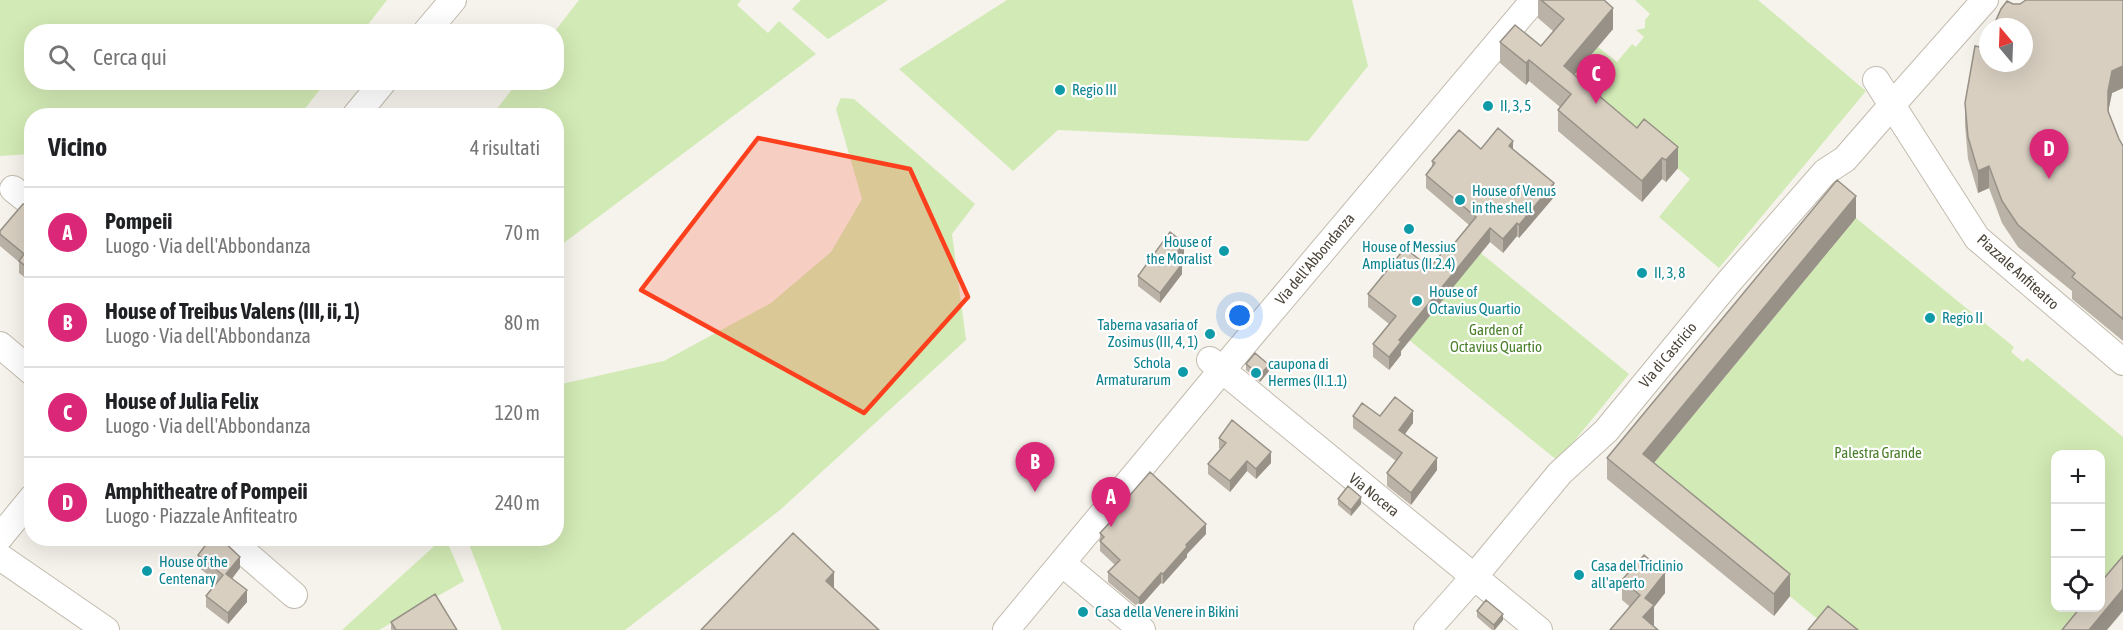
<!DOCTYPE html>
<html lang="it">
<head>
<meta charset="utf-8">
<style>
  :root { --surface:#fff; --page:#f2f2f2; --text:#202124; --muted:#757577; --line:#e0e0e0; --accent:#db2777 }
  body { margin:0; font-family:"Asap Condensed",sans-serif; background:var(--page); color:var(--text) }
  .controls { position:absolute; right:18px; bottom:18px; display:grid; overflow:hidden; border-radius:12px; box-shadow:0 6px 24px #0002 }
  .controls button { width:54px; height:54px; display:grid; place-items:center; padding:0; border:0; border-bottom:2px solid var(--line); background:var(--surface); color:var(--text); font:30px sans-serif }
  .compass { position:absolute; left:1979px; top:18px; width:54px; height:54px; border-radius:50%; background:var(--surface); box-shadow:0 6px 24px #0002; rotate:341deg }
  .you { position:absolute; left:1240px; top:316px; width:21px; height:21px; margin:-15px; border:4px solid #fff; border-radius:50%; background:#1a73e8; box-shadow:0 0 0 9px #1a73e833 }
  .badge { display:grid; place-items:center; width:39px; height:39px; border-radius:50%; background:var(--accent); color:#fff; font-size:20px; font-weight:700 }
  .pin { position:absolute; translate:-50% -50px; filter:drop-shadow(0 2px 3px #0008) }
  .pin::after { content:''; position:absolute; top:32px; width:21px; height:18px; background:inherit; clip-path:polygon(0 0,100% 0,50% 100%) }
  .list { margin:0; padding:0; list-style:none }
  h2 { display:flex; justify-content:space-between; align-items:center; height:78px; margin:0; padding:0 24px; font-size:26px }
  h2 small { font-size:20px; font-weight:400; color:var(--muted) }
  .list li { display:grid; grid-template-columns:39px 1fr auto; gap:18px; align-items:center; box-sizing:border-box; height:90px; padding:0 24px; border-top:2px solid var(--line) }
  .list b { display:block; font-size:22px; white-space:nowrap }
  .list p { margin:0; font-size:20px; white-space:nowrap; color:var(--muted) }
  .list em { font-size:20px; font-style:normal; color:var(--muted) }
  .icon { flex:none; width:33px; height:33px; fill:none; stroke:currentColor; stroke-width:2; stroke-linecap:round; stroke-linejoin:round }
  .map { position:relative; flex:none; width:2123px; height:630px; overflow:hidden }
  .search { position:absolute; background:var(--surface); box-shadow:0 6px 24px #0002; left:24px; top:24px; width:540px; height:66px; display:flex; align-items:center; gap:15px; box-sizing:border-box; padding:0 21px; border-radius:24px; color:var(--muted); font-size:22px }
  .panel { position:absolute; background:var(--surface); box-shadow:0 6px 24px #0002; left:24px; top:108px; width:540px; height:438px; border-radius:24px }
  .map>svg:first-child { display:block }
  .green { fill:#d2eab5 }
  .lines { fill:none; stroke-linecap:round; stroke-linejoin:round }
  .street-casing { stroke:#c2bbae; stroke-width:28 }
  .street { stroke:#fff; stroke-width:26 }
  .wall { fill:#bab2a6 }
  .shaded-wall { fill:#979187 }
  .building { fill:#d8cfc1; stroke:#979187; stroke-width:1.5 }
  .marked { fill:#fc3f1d; fill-opacity:0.2; stroke:#fc3f1d; stroke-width:4.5; stroke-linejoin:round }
  .culture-dot { fill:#0f9aa8; stroke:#fff; stroke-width:2 }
  .labels { text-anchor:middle; stroke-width:4.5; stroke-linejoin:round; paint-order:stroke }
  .culture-label { font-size:15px; fill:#0d838f; stroke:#fff; text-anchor:start }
  .street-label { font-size:15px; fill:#4b4439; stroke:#fff }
  .park-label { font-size:15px; fill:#4a7f2a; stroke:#fff }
</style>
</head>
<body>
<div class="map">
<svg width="2123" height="630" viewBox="0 0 2123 630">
  <rect width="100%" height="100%" fill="#f6f3ec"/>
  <path class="green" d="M0,0H387L363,31L32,32V82L325,83L300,115L32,116L31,154L0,156Z
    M579,0H741L737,5L768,33L779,21L816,54L557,248L556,116L492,115L517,83L556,82L555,31Z
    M801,0H888L828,39L792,9Z
    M1007,0H1352L1368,66L1308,141L1058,130L1013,171L899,69Z
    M1635,0H1758L1866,91L1719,268L1659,217L1690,179L1645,140L1637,149L1561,61L1576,73L1598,47L1617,62L1632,44L1636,47L1644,37L1636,30L1645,28V20L1650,14Z
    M841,98L854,99L975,204L952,234L966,340L780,510L625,630H502L467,539L556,538L557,385L664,361L771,303L831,252L862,199L836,109Z
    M1856,218L2014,347L2011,352L2023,362L2027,358L2123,437V578L2101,605L2100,454H2056V608H2098L2080,630H1831L1643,476Z
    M1466,241L1629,374L1558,461L1409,340L1425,303L1439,314L1447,305L1433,294Z
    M442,539H446L464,581L379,630H342Z"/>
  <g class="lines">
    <g class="street-casing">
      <path id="street" d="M1985,0L1892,105L1977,238L2123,362
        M426,32L453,0
        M355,116L383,82
        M13,189L32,204
        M0,345L32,372
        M1210,360L1539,630
        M0,537L32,498
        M228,538L294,595
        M0,557L106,630
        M1062,563L1142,630
        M1006,630L1222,370L1534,0
        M1427,630L1474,577L1560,473L1606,431L1727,284L1825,172L1845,159L1892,105L1876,80"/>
    </g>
    <use href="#street" class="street"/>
  </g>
  <path class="wall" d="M1538,0H1604L1613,29L1574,75L1678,168L1666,182L1662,179L1642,202L1558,131V110L1560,107L1529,81L1526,85L1500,63V42L1541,46L1553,31L1538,18Z
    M2123,0V88L2112,93L2108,111L2119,139L2123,146V341L2072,299V291L2018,247L2002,223L1989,188L1978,193L1968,159L1965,125V103L1984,48L2013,4Z
    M1481,149L1513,150L1554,197L1519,238L1517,236L1503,253L1490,242L1401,351V355L1389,370L1373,357V344L1389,324L1368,307V294L1430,268L1448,251L1469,225L1426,188V175L1432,167V161Z
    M32,206V283L19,273V262L0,246V231Z
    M1856,218L1654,463L1790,596L1774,616L1607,479V458Z
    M1184,254L1179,261L1182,274L1160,303L1138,286V276Z
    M1246,364L1269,371L1260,382L1246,370Z
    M1353,416H1380L1413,423L1405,434L1437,470L1411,505L1387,486V473L1396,461L1353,428Z
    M1219,438L1271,463L1256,479L1247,471L1230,492L1208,474V464L1220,449L1219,448Z
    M1338,499L1361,504L1351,516L1338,505Z
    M1111,517L1206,534L1187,554V557L1163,584L1161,583L1139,608L1108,582V572L1115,565L1100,551V533L1111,521Z
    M198,555L240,568L232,579L247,602L228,624L206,607V596L217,582L198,567Z
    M1622,580L1665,593L1654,607L1653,626L1622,600Z
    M1477,611L1503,620L1495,630H1492L1477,617Z
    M391,622L457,630H391Z"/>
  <path class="shaded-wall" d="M1613,8V29L1564,87V66Z
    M1529,60V81L1526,85V63Z
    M2123,66V88L2112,93L2108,113V91L2112,71Z
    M1513,141V154L1509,146Z
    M1678,147V168L1666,182V160Z
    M1662,158V179L1642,202V181Z
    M1989,166V188L1978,193V171Z
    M1554,183V197L1519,238V225Z
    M1856,196V218L1643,476V454Z
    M1517,223V236L1503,253V239Z
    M1490,228V242L1401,351V355L1389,370V357L1399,340Z
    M1184,243V254L1174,268V257Z
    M1182,264V274L1160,303V293Z
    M1269,365V371L1260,382V375Z
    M1413,411V423L1399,442V430Z
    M1271,452V463L1256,479V469Z
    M1437,458V470L1411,505V493Z
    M1247,461V471L1230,492V481Z
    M1361,497V504L1351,516V510Z
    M1206,524V534L1187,554V557L1163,584V574L1186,545Z
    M240,557V568L226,586V574Z
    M834,572V594L826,581Z
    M1161,573V583L1139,608V598Z
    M1665,573V593L1654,607V625L1649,630L1643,617L1645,598Z
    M1790,574V596L1774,616V594Z
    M2123,589V611L2107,630H2089Z
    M247,590V602L228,624V613Z
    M1503,614V620L1494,630V625Z"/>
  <path class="building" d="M1541,0H1604L1613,8L1564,66L1637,128L1644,119L1678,147L1666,160L1662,158L1642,181L1558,110L1571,94L1529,60L1526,63L1500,42L1515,25L1541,46L1564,19Z
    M2026,0H2123V66L2112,71L2108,91V111L2119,139L2123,146V319L2072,277L2075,273L2018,225L2002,201L1989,166L1978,171L1968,137L1965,103L1975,46L1984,48L1988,39V63H2024V27H1993L2001,9L2007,1L2013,4H2020Z
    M1498,128L1513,141L1509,146L1554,183L1519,225L1517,223L1503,239L1490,228L1399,340L1401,342L1389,357L1373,344L1396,316L1368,294L1405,248L1430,268L1445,249L1448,251L1476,217L1426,175L1435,163L1432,161L1459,130L1481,149Z
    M1837,180L1856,196L1643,454L1790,574L1774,594L1607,458Z
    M23,204L32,206V271L19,261L24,254L0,234V231Z
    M1170,232L1184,243L1174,257L1182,264L1160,293L1138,276Z
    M1255,353L1269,365L1260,375L1246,364Z
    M1395,397L1413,411L1399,430L1437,458L1411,493L1387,473L1402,453L1353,416L1362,403L1380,416Z
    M1232,420L1271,452L1256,469L1247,461L1230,481L1208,464L1226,443L1219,438Z
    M1150,472L1206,524L1186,545L1187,547L1163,574L1161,573L1139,598L1108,572L1120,560L1100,541L1104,537L1100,533L1113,519L1111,517Z
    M1348,486L1361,497L1351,510L1338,499Z
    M793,533L834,572L826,581L879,630H701Z
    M211,538H220L240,557L226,574L247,590L228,613L206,596L223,575L198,555Z
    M1644,555L1665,573L1645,598L1654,605L1643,617L1658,630H1610L1640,595L1622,580Z
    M2123,556V589L2089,630H2062L2080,608H2100V583Z
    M435,594L457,630H396L391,622Z
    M1486,600L1503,614L1494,625L1477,611Z
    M1828,606L1858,630H1808Z"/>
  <path class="marked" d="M758,138L910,169L968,297L864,413L641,290Z"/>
  <g class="culture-dot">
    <circle cx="1060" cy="90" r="6"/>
    <circle cx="1488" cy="106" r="6"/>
    <circle cx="1460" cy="200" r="6"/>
    <circle cx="1409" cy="229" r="6"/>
    <circle cx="1224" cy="251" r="6"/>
    <circle cx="1642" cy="273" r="6"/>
    <circle cx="1417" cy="301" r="6"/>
    <circle cx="1930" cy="318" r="6"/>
    <circle cx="1210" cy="334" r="6"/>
    <circle cx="1183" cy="372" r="6"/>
    <circle cx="1256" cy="373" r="6"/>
    <circle cx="147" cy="571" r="6"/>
    <circle cx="1579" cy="575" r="6"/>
    <circle cx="1083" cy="612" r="6"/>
  </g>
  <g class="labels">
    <g class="culture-label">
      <text x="1072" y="95">Regio III</text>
      <text x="1500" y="111">II, 3, 5</text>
      <text x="1472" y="196">House of Venus<tspan x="1472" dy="17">in the shell</tspan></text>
      <text x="1212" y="247" text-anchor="end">House of<tspan x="1212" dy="17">the Moralist</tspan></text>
      <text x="1409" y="252" text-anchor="middle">House of Messius<tspan x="1409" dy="17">Ampliatus (II.2.4)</tspan></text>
      <text x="1654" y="278">II, 3, 8</text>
      <text x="1429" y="297">House of<tspan x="1429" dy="17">Octavius Quartio</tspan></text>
      <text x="1942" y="323">Regio II</text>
      <text x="1198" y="330" text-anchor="end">Taberna vasaria of<tspan x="1198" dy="17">Zosimus (III, 4, 1)</tspan></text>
      <text x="1171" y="368" text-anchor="end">Schola<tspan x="1171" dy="17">Armaturarum</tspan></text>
      <text x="1268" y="369">caupona di<tspan x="1268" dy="17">Hermes (II.1.1)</tspan></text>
      <text x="159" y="567">House of the<tspan x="159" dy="17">Centenary</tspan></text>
      <text x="1591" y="571">Casa del Triclinio<tspan x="1591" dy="17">all'aperto</tspan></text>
      <text x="1095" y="617">Casa della Venere in Bikini</text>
    </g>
    <g class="street-label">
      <text transform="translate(1315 259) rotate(-50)" y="5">Via dell'Abbondanza</text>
      <text transform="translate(2018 272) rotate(42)" y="5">Piazzale Anfiteatro</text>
      <text transform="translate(1668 355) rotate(-50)" y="5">Via di Castricio</text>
      <text transform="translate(1374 495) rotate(39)" y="5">Via Nocera</text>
    </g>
    <g class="park-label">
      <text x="1496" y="335">Garden of<tspan x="1496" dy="17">Octavius Quartio</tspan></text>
      <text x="1878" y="458">Palestra Grande</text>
    </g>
  </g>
</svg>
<div class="controls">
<button>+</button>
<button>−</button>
<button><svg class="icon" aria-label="locate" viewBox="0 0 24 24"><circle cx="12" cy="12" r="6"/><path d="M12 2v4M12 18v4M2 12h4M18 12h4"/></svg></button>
</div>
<svg class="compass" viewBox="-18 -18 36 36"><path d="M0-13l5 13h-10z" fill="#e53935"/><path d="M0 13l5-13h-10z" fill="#757577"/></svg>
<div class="you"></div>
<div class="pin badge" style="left:1111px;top:527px">A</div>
<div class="pin badge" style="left:1035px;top:492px">B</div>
<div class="pin badge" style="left:1596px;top:104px">C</div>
<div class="pin badge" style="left:2049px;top:179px">D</div>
<div class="search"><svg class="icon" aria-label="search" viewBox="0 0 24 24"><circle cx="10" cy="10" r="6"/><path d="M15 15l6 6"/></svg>Cerca qui</div>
<section class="panel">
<h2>Vicino<small>4 risultati</small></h2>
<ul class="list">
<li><span class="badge">A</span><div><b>Pompeii</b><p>Luogo · Via dell'Abbondanza</p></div><em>70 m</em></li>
<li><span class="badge">B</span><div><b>House of Treibus Valens (III, ii, 1)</b><p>Luogo · Via dell'Abbondanza</p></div><em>80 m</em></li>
<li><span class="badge">C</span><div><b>House of Julia Felix</b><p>Luogo · Via dell'Abbondanza</p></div><em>120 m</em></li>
<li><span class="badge">D</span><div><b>Amphitheatre of Pompeii</b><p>Luogo · Piazzale Anfiteatro</p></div><em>240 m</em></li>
</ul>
</section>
</div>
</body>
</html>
